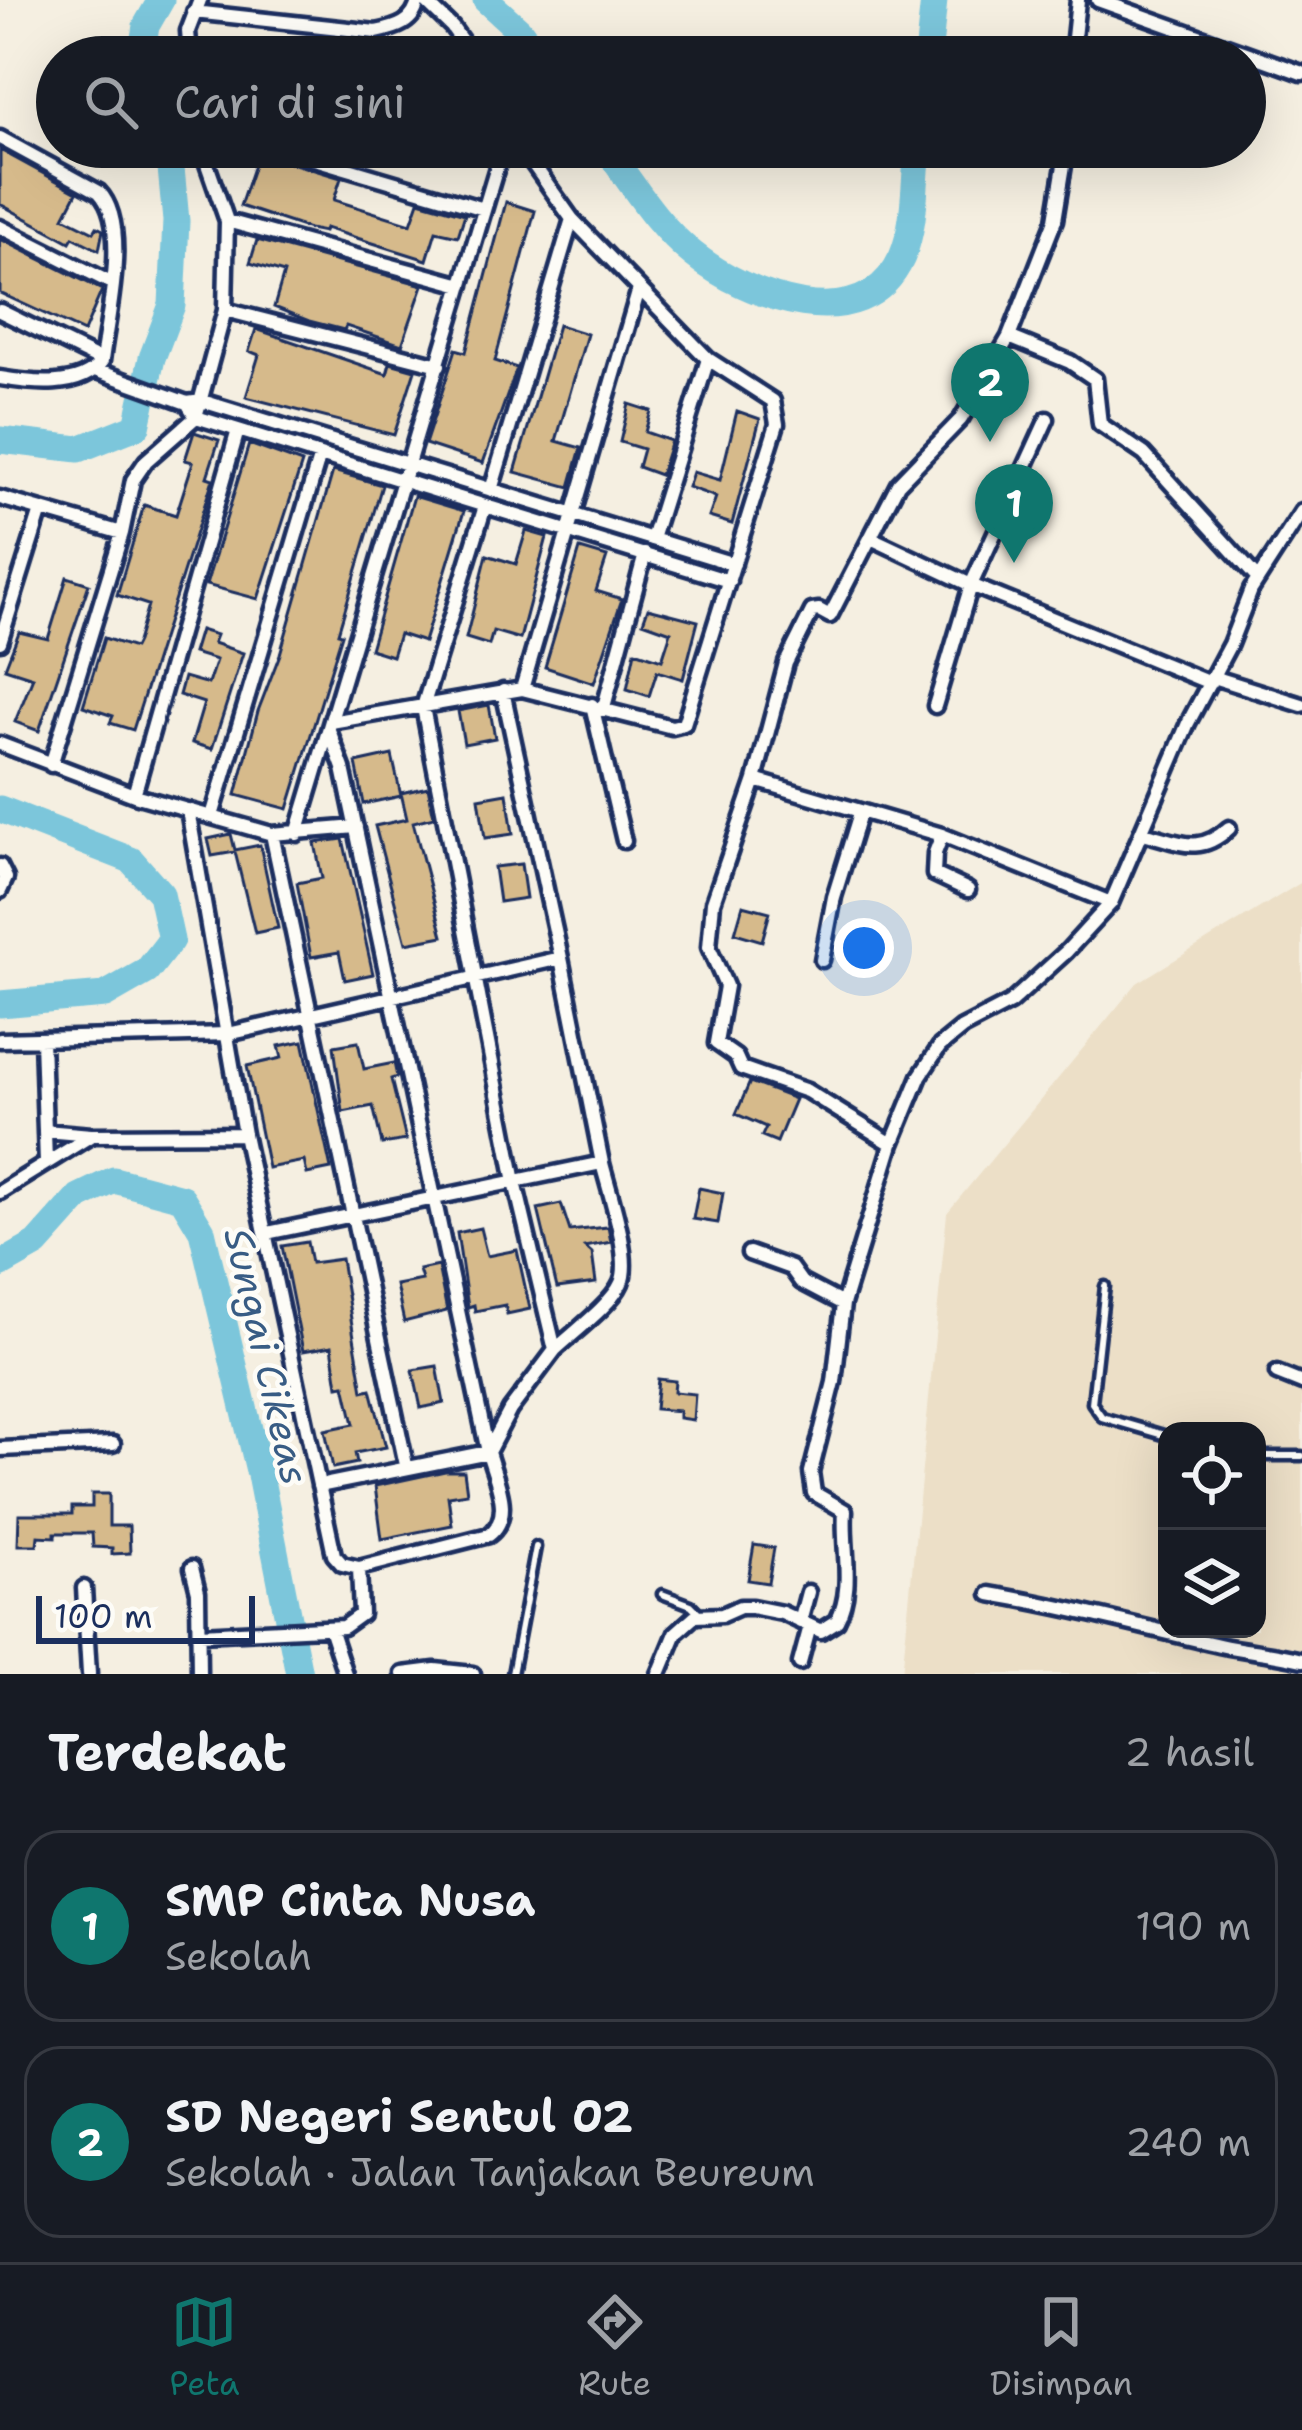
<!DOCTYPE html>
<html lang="id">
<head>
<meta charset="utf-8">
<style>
  :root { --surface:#171b24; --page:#242831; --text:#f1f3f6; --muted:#9ea1a6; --line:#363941; --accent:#0f766e }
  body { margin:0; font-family:"Shantell Sans",sans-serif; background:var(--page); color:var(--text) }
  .controls { position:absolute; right:36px; bottom:36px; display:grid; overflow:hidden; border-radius:24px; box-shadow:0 12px 48px #0002 }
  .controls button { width:108px; height:108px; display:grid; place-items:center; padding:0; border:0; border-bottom:3px solid var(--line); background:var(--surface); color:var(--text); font:60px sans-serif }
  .scale { position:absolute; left:36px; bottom:30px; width:219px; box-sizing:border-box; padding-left:12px; border:6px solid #1b2f5e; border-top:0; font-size:33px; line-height:42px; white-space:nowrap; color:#1b2f5e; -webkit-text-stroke:9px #fdfcf7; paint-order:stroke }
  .you { position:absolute; left:864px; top:948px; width:42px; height:42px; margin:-30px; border:9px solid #fff; border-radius:50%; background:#1a73e8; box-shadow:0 0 0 18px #1a73e833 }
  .badge { display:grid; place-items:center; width:78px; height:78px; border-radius:50%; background:var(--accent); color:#fff; font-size:39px; font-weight:700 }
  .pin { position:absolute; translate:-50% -99px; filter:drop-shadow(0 3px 6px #0008) }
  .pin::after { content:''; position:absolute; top:63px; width:42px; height:36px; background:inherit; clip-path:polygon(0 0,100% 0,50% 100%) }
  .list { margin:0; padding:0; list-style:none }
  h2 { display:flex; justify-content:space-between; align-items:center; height:156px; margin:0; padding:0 48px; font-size:51px }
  h2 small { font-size:39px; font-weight:400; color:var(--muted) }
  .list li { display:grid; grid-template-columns:78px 1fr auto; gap:36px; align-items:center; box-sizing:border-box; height:192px; margin:0 24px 24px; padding:0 24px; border:3px solid var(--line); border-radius:36px }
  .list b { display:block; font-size:45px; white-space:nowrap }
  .list p { margin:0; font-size:39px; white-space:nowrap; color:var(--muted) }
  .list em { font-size:39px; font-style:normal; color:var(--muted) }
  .icon { flex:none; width:66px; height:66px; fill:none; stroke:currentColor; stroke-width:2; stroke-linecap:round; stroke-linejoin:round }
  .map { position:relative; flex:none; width:1302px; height:1674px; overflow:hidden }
  .search { position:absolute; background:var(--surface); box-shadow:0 12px 48px #0002; left:36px; right:36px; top:36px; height:132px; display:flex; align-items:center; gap:30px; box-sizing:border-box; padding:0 42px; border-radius:66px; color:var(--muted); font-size:45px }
  .sheet { height:588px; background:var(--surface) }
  nav { display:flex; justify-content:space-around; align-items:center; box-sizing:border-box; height:168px; border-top:3px solid var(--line); background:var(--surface); font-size:33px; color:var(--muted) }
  nav a { display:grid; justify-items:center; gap:6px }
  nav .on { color:var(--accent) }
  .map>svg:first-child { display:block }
  .built { fill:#ecdfc7; fill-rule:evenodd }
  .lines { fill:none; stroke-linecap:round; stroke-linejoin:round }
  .river { stroke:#7bc6db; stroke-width:27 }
  .building { fill:#d6ba8b; stroke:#1b2f5e; stroke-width:3 }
  .service-casing { stroke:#1b2f5e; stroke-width:15 }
  .minor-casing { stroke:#1b2f5e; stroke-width:21 }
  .service { stroke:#fdfcf7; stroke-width:6 }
  .minor { stroke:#fdfcf7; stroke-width:12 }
  .labels { text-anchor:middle; stroke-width:9; stroke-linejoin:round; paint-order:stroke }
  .water-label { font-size:39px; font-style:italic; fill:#385c84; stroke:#fdfcf7 }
</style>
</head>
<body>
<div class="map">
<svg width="1302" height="1674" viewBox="0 0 1302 1674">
  <rect width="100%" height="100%" fill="#f5efe1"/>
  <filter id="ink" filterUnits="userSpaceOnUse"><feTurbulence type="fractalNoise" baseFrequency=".00833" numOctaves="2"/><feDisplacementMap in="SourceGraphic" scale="24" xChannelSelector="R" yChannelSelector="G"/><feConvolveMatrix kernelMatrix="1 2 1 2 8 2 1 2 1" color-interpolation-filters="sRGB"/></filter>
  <g filter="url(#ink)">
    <path class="built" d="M1302,882V1674H902L947,1213L1137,983ZM1167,1431H1257V1629H1167Z"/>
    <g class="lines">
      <path class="river" d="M486,0L519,30L539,57
        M141,57L146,26L161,0
        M928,57L934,0
        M605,147C632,183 657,226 693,254C746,297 864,342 902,257C916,224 914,182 918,147
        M0,440L79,449L137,426L152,358L172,305L176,221L169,147
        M0,809L131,860L161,894L171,940L147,971L105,995L0,1004
        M0,1265L37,1244L79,1197L114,1180L182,1198L202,1231L260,1475L299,1674"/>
    </g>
    <path class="building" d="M260,147L271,157L341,178L334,200L411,224L419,201L465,214L458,236L436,231L427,260L325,228L324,232L309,229L240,206Z
      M0,150L77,192L64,217L94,232L97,227L103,230L99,250L73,237L70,242L0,204Z
      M506,202L535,211L495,361L517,368L483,463L425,444L456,349L466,352Z
      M0,239L102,290L84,332L0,293Z
      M257,240L423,285L402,345L346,326L344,330L309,321L274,307L284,273L250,263Z
      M558,325L587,334L556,441L581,448L570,487L515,472Z
      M256,329L387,374L390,363L415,370L394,435L246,397L259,355L249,351Z
      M629,404L651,411L645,432L671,441L660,475L638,467L643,449L620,442Z
      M737,411L760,419L732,524L709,517L716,497L688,487L693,472L720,480Z
      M194,432L219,440L207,477L213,479L133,730L110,723L113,716L83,706L104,638L134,648L137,642L148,605L117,595L144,505L176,515L193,462L185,460Z
      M249,444L302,463L258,599L206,585Z
      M333,471L382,485L338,633L342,634L288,809L236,795L258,711L280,654Z
      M414,496L464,511L424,642L399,634L392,656L370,649Z
      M526,531L547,537L520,639L493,631L489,645L466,638L487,555L516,564Z
      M580,549L607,557L596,591L622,599L594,683L545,667Z
      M67,577L89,584L39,731L15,722L33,677L5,668L19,632L48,639Z
      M648,608L698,621L683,679L657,671L649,696L627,689L635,651L662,660L671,632L643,622Z
      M200,630L216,635L213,643L243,653L212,749L192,743L204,703L179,695L184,677L208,684L216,660L193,653Z
      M489,705L495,738L464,744L458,711Z
      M392,755L401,796L364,804L356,763Z
      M428,787L434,817L413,822L443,936L406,943L375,826L407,819L401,793Z
      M507,793L513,834L485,838L479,798Z
      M231,834L235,850L260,845L278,928L255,933L235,852L212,856L208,839Z
      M343,839L373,974L345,980L339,952L311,957L297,883L322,878L315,843Z
      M521,864L526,898L499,902L494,867Z
      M743,905L770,912L762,941L735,933Z
      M303,1041L331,1169L307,1174L304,1161L268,1168L247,1066L282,1058L279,1046Z
      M358,1042L364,1069L394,1063L397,1077L391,1079L406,1140L382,1144L373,1106L343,1112L334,1046Z
      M750,1082L795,1099L777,1142L762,1136L766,1127L736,1114Z
      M699,1188L723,1193L718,1223L693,1219Z
      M561,1204L570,1231L608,1227L611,1242L585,1247L592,1253L596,1283L557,1288L538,1209Z
      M480,1228L487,1256L517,1250L530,1309L507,1314L505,1305L475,1311L474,1305L468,1307L457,1233Z
      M307,1242L311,1263L341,1259L363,1391L371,1389L386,1447L355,1453L357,1463L333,1468L325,1430L354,1424L345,1385L338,1386L332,1346L303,1351L282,1246Z
      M438,1266L447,1311L404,1322L396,1285L422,1280L419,1270Z
      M437,1366L444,1403L421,1408L413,1370Z
      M658,1379L675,1381L674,1392L695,1394L693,1420L679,1418V1411L655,1409Z
      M445,1471H464L467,1493L448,1496L452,1525L382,1539L375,1486Z
      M92,1494H109V1526H129L130,1553L112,1554V1548L93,1547L92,1533H55V1537L38,1536L37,1545H18L19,1514H72V1507H92Z
      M754,1545L774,1548L768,1583L748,1580Z"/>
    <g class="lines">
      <g class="service-casing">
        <path id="service" d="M1105,1286L1092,1403L1102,1417L1167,1436
          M1257,1456H1302
          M662,1594L691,1605L701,1615
          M512,1674L536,1547"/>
      </g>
      <g class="minor-casing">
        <path id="minor" d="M424,0L452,27L473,57
          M1098,0L1302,73
          M194,12L376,32C396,28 415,23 418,0
          M190,57L188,31L200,0
          M1072,57L1078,0
          M0,138L99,192C131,225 107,317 102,361C81,390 31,383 0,378
          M274,147L484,209
          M521,147L572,219L708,359L773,401L777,424L684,724L672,727L522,689
          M227,221L462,285
          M0,227L113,284
          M225,310L439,365
          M0,311L102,361
          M1009,337L1055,220L1067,147
          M95,370L187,403
          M491,490L572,219
          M0,498L122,533
          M871,538L971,585L1210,683
          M652,539L708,359
          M729,581L196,417L187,403L202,401L734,564
          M0,642L41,510
          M1213,677L1302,705
          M592,705L624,841
          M935,706L971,585L1047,419
          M604,707L645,554
          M331,722L522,689L639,289
          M0,744L134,795L272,834L356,827
          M51,765L122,533L133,480L146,461L196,417L225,310L227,221L201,147
          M755,780L942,835L1111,903
          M134,795L238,430
          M188,810L244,1134L334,1555L342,1564L359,1568L489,1535C515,1515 495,1479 488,1452L343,768L329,730
          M212,816L320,455
          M1143,833C1179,842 1199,856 1229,828
          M272,834L406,1465
          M297,834L503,147
          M942,835L935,853L934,874L968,890
          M0,866L6,878L0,891
          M561,958L602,1163
          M822,960L834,897L860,813
          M42,1039L46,1163
          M0,1040L228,1034L561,958L503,691
          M45,1131L91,1135
          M892,1144L807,1091L741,1068L736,1057L716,1043L726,986L709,947L713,902L755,780L786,663L812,611L819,610L830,616L898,484L961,419L1009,337L1070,362L1095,379L1100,424L1144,454L1257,578
          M0,1192L92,1135L244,1134
          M267,1233L602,1163C609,1191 632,1258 621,1283C612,1304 573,1333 555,1350
          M749,1253L791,1268L801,1282L843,1304
          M1277,1373L1302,1383
          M0,1449L113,1444
          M319,1486L488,1452L510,1410L555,1350L515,1182L423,707L485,506
          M192,1568L198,1592L199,1674
          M84,1588L89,1674
          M990,1594C1068,1607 1142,1627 1219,1645C1246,1651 1274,1653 1302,1660
          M800,1622L808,1592
          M330,1628L345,1674
          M200,1634L343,1627L361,1614L359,1568
          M800,1663L810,1626
          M403,1674L435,1670L473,1674
          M659,1674L676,1633L695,1616L722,1615L740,1607H752L782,1613L821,1631L837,1621C855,1587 842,1548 845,1511L814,1493L811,1472L834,1382L843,1304L892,1144L920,1076L940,1046L962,1028L1010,1003L1067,951L1111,903L1188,723L1230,644L1251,590L1302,511"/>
      </g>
      <use href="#service" class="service"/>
      <use href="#minor" class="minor"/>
    </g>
  </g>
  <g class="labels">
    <g class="water-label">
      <text transform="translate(267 1356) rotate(77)" y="14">Sungai Cikeas</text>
    </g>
  </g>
</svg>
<div class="controls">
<button><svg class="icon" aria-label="locate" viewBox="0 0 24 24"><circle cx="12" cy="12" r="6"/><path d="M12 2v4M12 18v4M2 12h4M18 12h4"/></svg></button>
<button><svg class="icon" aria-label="layers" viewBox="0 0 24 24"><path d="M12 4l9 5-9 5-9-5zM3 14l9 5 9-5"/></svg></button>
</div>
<div class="scale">100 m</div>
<div class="you"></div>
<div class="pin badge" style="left:1014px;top:563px">1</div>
<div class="pin badge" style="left:990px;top:442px">2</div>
<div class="search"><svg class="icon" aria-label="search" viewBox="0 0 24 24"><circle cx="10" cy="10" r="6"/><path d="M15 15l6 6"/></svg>Cari di sini</div>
</div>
<section class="sheet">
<h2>Terdekat<small>2 hasil</small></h2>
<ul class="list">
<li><span class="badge">1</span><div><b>SMP Cinta Nusa</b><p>Sekolah</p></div><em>190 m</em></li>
<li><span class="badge">2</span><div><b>SD Negeri Sentul 02</b><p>Sekolah · Jalan Tanjakan Beureum</p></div><em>240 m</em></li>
</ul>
</section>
<nav>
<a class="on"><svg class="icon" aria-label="map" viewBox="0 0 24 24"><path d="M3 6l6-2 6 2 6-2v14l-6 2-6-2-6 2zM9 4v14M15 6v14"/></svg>Peta</a>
<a><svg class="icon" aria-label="directions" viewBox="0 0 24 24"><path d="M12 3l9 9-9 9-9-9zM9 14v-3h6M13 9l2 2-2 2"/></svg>Rute</a>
<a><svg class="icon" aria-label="saved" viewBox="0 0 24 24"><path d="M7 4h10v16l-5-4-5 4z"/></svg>Disimpan</a>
</nav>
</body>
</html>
